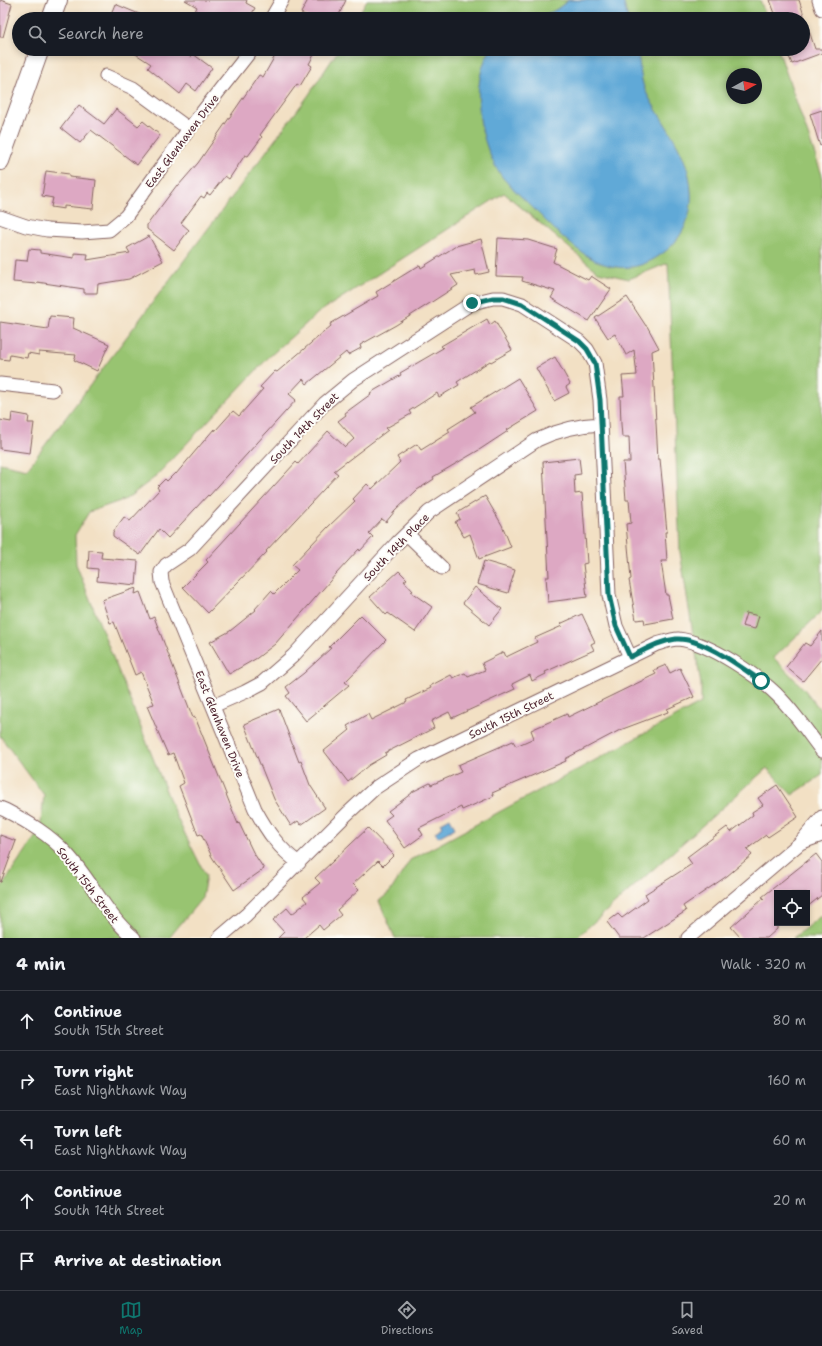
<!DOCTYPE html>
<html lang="en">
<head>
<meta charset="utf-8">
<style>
  :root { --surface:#171b24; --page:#20242c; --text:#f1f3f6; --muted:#9ea1a6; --line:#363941; --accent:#0f766e }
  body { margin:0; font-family:"Shantell Sans",sans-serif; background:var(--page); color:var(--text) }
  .controls { position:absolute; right:12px; bottom:12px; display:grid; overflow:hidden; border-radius:0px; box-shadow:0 2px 6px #0003 }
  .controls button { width:36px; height:36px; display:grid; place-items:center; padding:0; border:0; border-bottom:1px solid var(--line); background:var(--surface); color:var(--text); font:20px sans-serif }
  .compass { position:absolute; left:726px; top:68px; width:36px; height:36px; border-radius:50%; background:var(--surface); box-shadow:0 2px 6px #0003; rotate:82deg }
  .stop { position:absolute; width:12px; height:12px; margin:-9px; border:3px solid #0f766e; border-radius:50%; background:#fff }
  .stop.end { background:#0f766e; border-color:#fff; box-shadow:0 1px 4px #0008 }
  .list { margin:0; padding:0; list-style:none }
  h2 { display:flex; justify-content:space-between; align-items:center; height:52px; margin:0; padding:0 16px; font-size:17px }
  h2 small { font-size:13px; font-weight:400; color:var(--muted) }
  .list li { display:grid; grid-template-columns:26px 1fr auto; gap:12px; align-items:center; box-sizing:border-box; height:60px; padding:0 16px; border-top:1px solid var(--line) }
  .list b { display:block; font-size:15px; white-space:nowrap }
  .list p { margin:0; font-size:13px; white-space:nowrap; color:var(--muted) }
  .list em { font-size:13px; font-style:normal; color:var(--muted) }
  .icon { flex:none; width:22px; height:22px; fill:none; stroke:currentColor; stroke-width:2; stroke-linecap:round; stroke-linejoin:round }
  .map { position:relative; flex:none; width:822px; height:938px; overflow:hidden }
  .search { position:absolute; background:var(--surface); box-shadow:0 2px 6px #0003; left:12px; right:12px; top:12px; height:44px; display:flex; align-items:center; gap:10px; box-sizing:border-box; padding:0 14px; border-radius:22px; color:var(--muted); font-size:15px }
  .sheet { height:352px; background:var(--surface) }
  nav { display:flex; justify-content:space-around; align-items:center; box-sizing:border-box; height:56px; border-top:1px solid var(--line); background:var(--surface); font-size:11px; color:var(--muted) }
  nav a { display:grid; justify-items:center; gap:2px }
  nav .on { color:var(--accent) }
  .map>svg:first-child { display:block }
  .green { fill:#98c471; stroke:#71724e; fill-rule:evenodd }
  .water { fill:#60a9d7; stroke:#556481 }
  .building { fill:#dda8c3 }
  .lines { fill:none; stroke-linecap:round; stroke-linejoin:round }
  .street-casing { stroke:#856361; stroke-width:15 }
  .secondary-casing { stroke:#856361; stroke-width:20 }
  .street { stroke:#fff; stroke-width:13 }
  .secondary { stroke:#fff; stroke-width:18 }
  .route { stroke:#0f766e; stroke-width:5 }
  .labels { text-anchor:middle; stroke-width:4; stroke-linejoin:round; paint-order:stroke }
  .street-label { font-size:11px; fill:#4a1f2b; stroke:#fdfcf7 }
</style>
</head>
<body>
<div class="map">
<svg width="822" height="938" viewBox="0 0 822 938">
  <rect width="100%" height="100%" fill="#fdfcf7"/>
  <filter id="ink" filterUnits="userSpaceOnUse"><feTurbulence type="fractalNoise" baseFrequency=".025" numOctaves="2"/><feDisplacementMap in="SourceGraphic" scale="8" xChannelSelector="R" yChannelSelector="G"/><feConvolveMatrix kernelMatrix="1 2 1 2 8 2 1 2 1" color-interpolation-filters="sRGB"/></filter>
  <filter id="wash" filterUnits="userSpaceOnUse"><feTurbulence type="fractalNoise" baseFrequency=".012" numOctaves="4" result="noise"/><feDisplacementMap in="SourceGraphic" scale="16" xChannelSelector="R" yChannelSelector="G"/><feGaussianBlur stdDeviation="0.9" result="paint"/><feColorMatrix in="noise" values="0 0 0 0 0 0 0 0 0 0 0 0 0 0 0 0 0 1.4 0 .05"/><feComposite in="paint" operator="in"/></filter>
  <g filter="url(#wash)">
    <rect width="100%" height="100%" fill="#f2e0c4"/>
    <path class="green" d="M367,0H760L767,19H356Z
      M339,49H778L822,175V611L774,658L804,689L822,712V775L792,795L767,768L576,938H395L379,901L390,892L410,860L701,703V685L680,552L668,263L629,279L598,272L504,193L318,313L269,357L154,478L126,499L89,512L75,535L76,564L176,816L206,876L202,898L169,938H0V889L40,830L44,795L0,736V463L27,469L308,96ZM732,74H756V98H732Z
      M822,915V938H793Z"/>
    <path class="water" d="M569,0H623L628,19H539L557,9Z
      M491,49H637C640,62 640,78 645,90C662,124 689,151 691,191C693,213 684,236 667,250C617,291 577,252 541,216C529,203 514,191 503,178C479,146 468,83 491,49Z
      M450,818L455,828L438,837L435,832L443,827L441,823Z"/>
    <g id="blocks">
      <path class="building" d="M0,0L12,4L3,37H0Z
        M185,0H247L246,3L255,8L249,19H191L197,7Z
        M308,0H346L337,19H312L301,13Z
        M770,0H799L815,49H822V53L792,64L786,49H803V19H777Z
        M115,4L151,19H109Z
        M128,49H180L191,57L193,54L212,68L196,91L187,84L180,94L148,68L151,64Z
        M279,49H317L309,64L312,66L300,86L297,84L260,135L262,137L248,156L245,155L229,179L225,176L210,195L207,193L204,198L201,196L181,223L189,230L174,250L147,229V225L177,185L178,186L198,163L259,75L263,77Z
        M79,105L104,124L116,109L138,126L143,121L160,135L137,165L91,130L80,143L61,128Z
        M822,110V145L820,146L810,114Z
        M46,171L69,174V177L96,180L93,209L64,206V209L51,207L53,198L42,196Z
        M149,236L163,261L129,279L98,284L97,293H84V289L37,282V284L13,282L15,260L27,261L29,249L40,250V253L74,258V253L88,254L87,260L130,253L127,248Z
        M498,238L528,240L557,249L553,262L588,280L591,276L611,289L589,321L551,298L555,291L522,281L523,277L496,276Z
        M481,239L489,272L476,275L475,270L451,275L458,285L396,325L360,345L361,348L348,355L346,352L307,384L303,379L289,394L296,400L209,496L208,495L168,538L159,529L140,555L113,536V532L124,517L130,521L159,490L157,487L165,479L167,481L175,473L176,474L214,429L215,431L233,411L239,416L263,389L260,387L275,371L277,372L331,326L330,324L378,296L376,292L420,265L421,268L456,246Z
        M627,297L646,326H647L659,348L652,351L658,459H660L667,532H665L667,561H661L666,595H668L673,619L645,624L644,619L636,620L629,580L631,579L626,524L631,523L629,500H626L623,462H630L629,437H622L621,424L620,396H624L622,376L637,375L634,350L626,355L615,334L608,338L595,318Z
        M50,316L74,318L73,328L109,344L97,371L74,360L76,355L39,352V355L28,353L27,358L10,355L9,360L0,359V322L48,329Z
        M487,319L490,325L495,321L512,350L491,362L490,361L457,382L459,385L439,397L437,393L409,411L411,414L386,428L388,430L334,471L338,474L266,551L267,552L208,613L183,587L208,562L206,560L296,462L298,464L328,431L345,447L354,439L338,421L346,415L345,413L371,394L370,393L401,375L400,373L443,348L441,346Z
        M555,357L570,384L566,387L569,393L554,401L536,368Z
        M518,378L538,411L507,430L508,431L479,450L433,477L434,479L417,490L395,511L386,522L382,519L369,533L373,537L360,551L359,549L336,574L275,644L257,658L229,674L210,642L230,631L256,610L255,609L271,591L274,594L298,570L292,565L328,527L355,501L353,499L367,484L372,489L400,462L397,457L417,444L421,450L450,432L448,429L475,412L471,407Z
        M12,413L29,416L28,423H34L30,453L0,449V420L11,422Z
        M579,458L581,474L574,475L575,494L582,493L587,563L583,564L587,597L548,602L546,577H549L543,462Z
        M485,496L502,525L511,547L479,559L470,534L464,537L455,522L460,519L457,513Z
        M89,550L102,551L101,558L138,561L136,585L97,581L98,569L88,568Z
        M484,561L515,570L508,593L477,584Z
        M399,571L407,579L404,581L413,591L411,592L432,607L415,632L388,613L386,615L370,597Z
        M475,587L502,609L489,625L463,603Z
        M136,588L135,594L140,592L150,619L154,617L193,718L195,717L238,824L239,823L253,852L264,869L234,890L212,857L201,834L198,835L179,786L184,783L173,753L168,755L147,706L154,704L141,672L135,675L114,622L110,623L102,600Z
        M746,613L759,616L755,629L742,626Z
        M582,614L595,642L591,644L594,650L545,672L546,674L532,681L530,675L512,684L515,689L452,718L449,712L431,721L434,728L385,753L386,755L369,765L348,782L324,751L350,730L347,726L368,714L371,720L407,702L406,700L431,688L430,686L451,675L453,678L465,673L468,677L485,670L482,663L504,652L506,657L537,642L535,638L562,626L560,624Z
        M361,615L386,640L345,682L349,685L306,721L286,696L290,693L286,687L304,673L331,648L329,647Z
        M822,631V658L803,681L786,667L805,643L810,646Z
        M666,665L670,673L680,668L694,697L667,709L668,712L620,730L565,759L566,761L492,793L494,796L462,810L461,807L419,828L423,835L405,848L385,820L392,815L388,811L412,793V792L430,783L431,785L461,772L458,765L513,741L516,746L534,738L531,730L567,714L568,717L656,674L654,670Z
        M279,709L299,762L301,761L310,785L325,808L301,825L298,821L291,826L274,799L244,724Z
        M777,785L798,817L768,837L766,835L747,849L752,855L727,876L683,906L686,911L644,938H619L607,922L618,914L622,918L648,899L645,894L692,864L687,857L727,827L731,832L753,815L752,812L763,805L758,798Z
        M368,828L394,855L383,866L378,861L353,884L359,890L337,910L341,915L323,930L319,925L304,938H278L284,932L273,920L287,908L292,914L307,902L303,897L320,883L315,878Z
        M0,835L16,841L1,882H0Z
        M816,854L822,862V895L807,907V893H777V929L767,938H741L731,927L764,898L762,897Z"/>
    </g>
  </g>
  <g filter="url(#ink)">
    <use href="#blocks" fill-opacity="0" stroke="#856361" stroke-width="1"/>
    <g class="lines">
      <g class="street-casing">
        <path id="street" d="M819,0L822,9
          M271,19L282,0
          M106,76L133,88L189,129
          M0,217L26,226L47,230L82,232L109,230L126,216L189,129L252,49
          M0,384L53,390
          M407,534L442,568
          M213,706L245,692L262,683L293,656L397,543L429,512L537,440C558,430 577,425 601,424
          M0,808L5,810C28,822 50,835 67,854C92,881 106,915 134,938
          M800,843L822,835
          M299,863C279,849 267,831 255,809L162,582L161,572L166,565L190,549L325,403L353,380L472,303L493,298H503L522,304L579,341L587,349L595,363L600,400L609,595L616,626L630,657
          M219,938L246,915L347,814L375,788L419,759L657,644C664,642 672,639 678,639C709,642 762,678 782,700C797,716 809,734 822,751
          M688,938L800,843L822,817"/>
      </g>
      <g class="secondary-casing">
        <path id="secondary" d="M51,19L58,0
          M0,161L40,49"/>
      </g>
      <use href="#street" class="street"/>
      <use href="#secondary" class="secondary"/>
    </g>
  </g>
  <g class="lines" filter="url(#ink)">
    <path class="route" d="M472,303L493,298H503L522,304L579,341L587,349L595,363L600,400L609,595L616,626L630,657C645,650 659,641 676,639C701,637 741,667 761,681"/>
  </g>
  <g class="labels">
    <g class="street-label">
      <text transform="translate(182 141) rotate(-53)" y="4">East Glenhaven Drive</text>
      <text transform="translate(304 428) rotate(-46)" y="4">South 14th Street</text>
      <text transform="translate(396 547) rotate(-46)" y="4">South 14th Place</text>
      <text transform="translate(511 715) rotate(-26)" y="4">South 15th Street</text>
      <text transform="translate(220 724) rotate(68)" y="4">East Glenhaven Drive</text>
      <text transform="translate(88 885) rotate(52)" y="4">South 15th Street</text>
    </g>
  </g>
</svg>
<div class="controls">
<button><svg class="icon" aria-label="locate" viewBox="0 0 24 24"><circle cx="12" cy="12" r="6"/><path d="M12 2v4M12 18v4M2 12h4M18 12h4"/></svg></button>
</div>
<svg class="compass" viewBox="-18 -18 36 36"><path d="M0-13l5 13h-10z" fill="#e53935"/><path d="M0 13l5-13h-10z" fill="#9ea1a6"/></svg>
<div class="stop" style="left:761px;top:681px"></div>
<div class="stop end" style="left:472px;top:303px"></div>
<div class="search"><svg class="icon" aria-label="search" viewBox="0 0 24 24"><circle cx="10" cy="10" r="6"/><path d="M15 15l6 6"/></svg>Search here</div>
</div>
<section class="sheet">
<h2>4 min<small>Walk · 320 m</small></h2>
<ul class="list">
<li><svg class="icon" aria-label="ahead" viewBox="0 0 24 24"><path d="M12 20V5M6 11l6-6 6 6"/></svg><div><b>Continue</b><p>South 15th Street</p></div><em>80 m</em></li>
<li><svg class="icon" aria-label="right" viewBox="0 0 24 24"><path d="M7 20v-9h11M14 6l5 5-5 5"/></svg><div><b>Turn right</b><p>East Nighthawk Way</p></div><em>160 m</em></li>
<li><svg class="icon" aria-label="left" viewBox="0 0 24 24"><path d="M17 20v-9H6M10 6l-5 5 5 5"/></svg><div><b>Turn left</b><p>East Nighthawk Way</p></div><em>60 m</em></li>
<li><svg class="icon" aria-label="ahead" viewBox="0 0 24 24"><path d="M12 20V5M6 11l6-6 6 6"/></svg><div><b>Continue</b><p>South 14th Street</p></div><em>20 m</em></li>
<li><svg class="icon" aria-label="arrive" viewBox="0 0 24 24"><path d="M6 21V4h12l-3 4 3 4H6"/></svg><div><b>Arrive at destination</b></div></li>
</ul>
</section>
<nav>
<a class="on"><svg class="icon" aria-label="map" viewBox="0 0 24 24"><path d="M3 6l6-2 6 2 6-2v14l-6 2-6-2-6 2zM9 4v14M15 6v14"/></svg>Map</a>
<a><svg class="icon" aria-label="directions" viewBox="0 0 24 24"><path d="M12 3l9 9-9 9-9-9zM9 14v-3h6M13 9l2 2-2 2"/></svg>Directions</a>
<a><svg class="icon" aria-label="saved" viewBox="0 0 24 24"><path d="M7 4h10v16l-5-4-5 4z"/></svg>Saved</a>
</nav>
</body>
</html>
